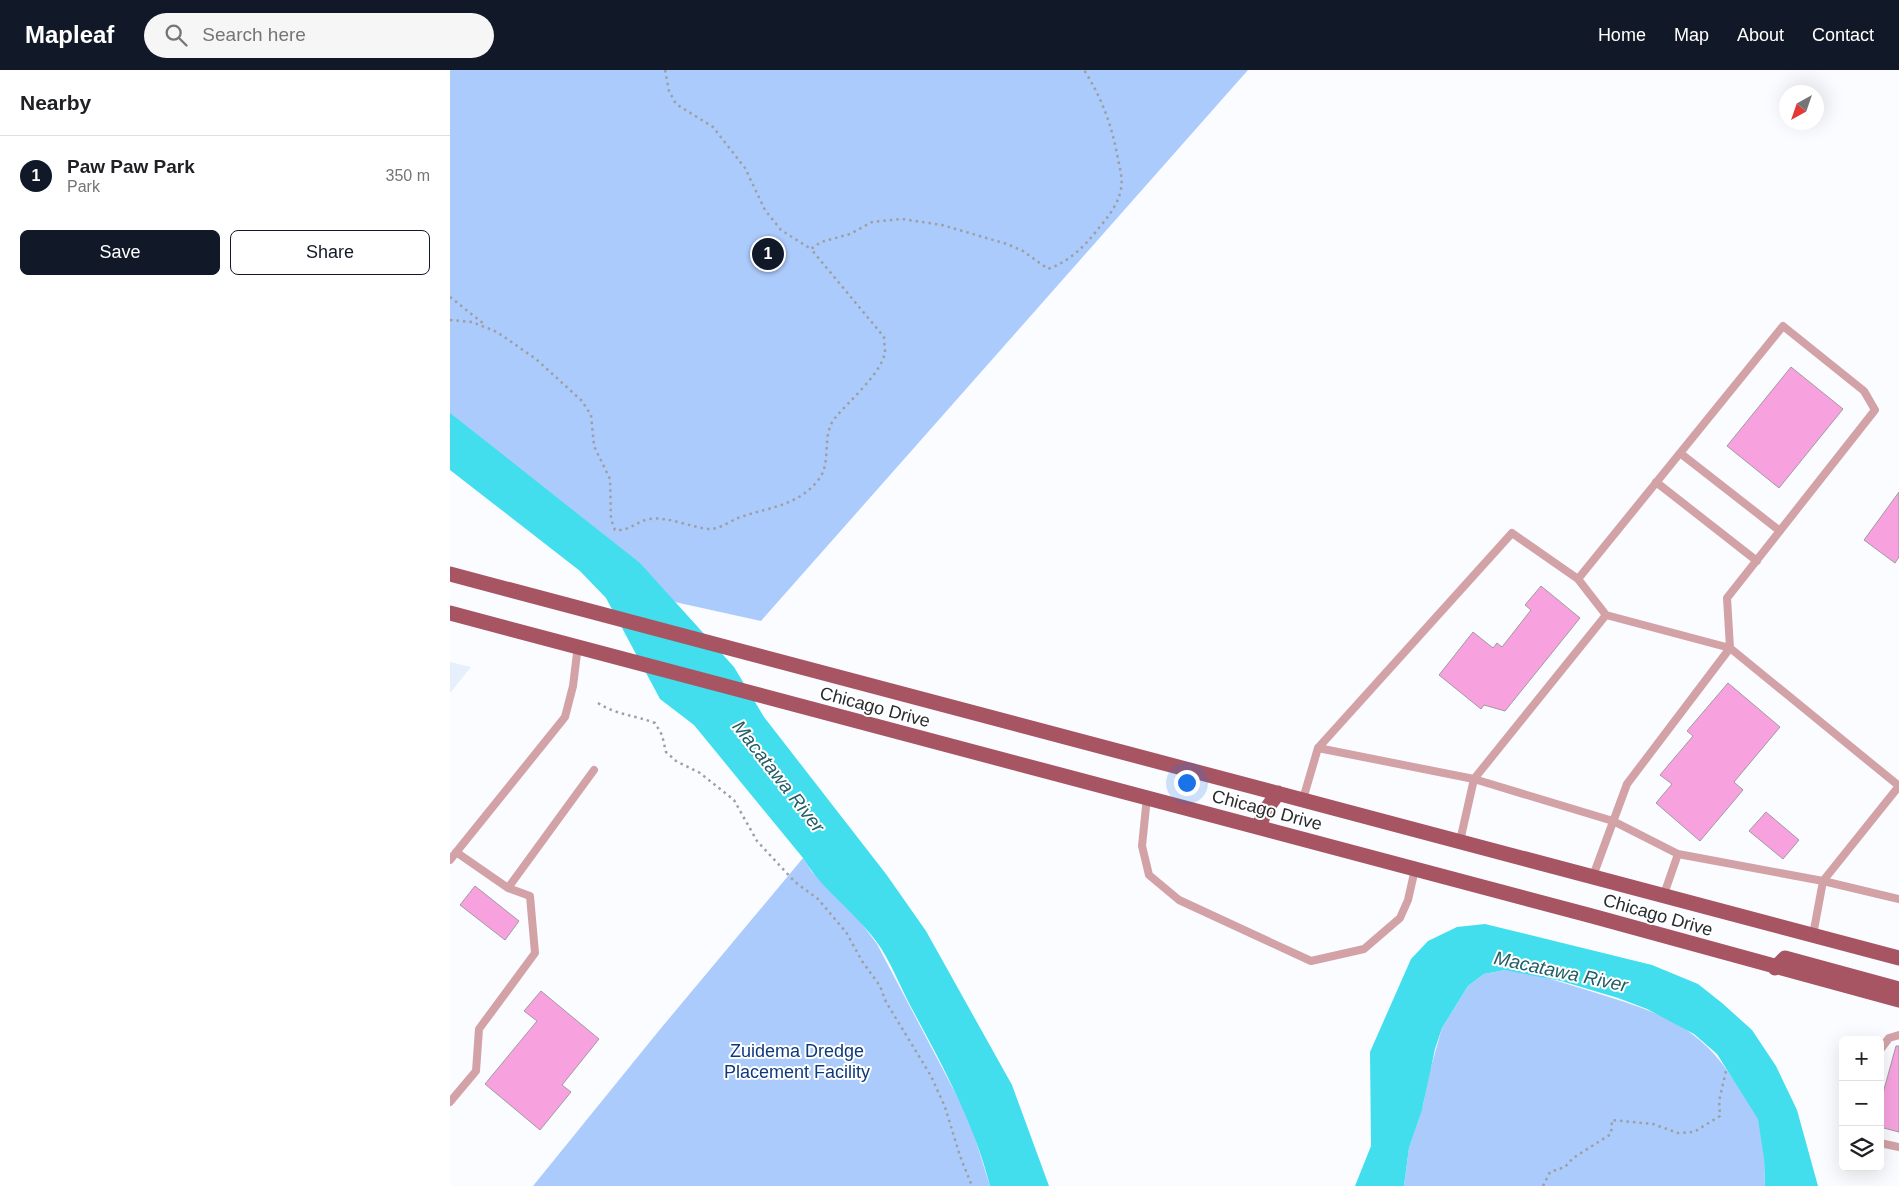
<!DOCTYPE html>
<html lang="en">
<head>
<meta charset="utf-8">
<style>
  :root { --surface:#fff; --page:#f6f6f6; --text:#202124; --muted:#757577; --line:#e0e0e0; --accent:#111827 }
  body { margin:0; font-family:Helvetica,sans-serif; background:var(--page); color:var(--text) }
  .controls { position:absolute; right:15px; bottom:15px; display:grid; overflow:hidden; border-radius:8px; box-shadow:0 5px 20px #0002 }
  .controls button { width:45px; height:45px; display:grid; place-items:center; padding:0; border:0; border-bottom:1px solid var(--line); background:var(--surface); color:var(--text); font:25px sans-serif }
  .compass { position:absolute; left:1329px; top:15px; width:45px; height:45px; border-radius:50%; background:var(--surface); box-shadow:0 5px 20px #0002; rotate:220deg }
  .you { position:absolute; left:736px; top:712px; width:18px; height:18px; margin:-12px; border:4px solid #fff; border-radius:50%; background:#1a73e8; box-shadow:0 0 0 8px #1a73e833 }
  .badge { display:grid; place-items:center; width:32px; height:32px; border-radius:50%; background:var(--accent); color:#fff; font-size:16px; font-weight:700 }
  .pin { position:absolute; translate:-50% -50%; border:2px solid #fff; box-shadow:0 1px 5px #0006 }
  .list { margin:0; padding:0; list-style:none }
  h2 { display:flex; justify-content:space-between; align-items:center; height:65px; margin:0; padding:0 20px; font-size:21px }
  h2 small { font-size:16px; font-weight:400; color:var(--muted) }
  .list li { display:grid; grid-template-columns:32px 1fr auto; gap:15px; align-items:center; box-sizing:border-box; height:80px; padding:0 20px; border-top:1px solid var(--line) }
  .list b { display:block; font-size:19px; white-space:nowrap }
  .list p { margin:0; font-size:16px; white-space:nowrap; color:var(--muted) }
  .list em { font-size:16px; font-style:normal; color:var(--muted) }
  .actions { display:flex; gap:10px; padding:15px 20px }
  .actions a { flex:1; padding:11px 0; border:1px solid var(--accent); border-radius:8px; text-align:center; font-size:18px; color:var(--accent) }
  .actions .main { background:var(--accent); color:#fff }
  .icon { flex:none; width:28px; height:28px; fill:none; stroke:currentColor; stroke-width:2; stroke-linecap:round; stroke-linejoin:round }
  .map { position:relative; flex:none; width:1449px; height:1116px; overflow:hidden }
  header { display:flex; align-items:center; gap:30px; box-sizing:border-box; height:70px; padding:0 25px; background:var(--accent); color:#fff }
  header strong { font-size:24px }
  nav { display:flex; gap:28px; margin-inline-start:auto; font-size:18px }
  .search { width:350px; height:45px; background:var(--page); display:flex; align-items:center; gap:12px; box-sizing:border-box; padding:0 18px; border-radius:28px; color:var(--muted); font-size:19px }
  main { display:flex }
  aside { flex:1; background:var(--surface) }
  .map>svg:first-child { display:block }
  .built { fill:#e7effd }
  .green { fill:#accbfd }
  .water { fill:#42deed }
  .building { fill:#f7a2df; stroke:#a19a9f }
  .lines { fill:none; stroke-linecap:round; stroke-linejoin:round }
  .path { stroke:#9d9fa1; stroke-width:2.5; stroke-dasharray:2.5 4; stroke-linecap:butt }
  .lane { stroke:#d2a2a7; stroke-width:8 }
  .primary { stroke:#a75562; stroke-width:15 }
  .labels { text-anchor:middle; stroke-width:4; stroke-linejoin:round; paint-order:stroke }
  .street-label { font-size:18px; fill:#292b2d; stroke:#fff }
  .park-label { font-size:18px; fill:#0d397d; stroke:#fff }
  .water-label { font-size:19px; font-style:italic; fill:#215e65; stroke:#fff }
</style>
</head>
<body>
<header>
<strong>Mapleaf</strong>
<div class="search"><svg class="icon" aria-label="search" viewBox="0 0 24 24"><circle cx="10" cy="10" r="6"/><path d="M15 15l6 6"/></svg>Search here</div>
<nav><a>Home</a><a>Map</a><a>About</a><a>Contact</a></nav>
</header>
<main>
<aside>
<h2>Nearby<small></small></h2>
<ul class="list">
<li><span class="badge">1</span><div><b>Paw Paw Park</b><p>Park</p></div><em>350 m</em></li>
</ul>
<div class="actions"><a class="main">Save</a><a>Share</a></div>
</aside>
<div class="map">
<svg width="1449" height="1116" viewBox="0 0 1449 1116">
  <rect width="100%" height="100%" fill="#fafcff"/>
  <path class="built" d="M0,592L21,597L0,623Z"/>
  <path class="green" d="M0,0H798L311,551L184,523L0,368Z
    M353,788L361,801L406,846L427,874L519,1049L540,1116H83L207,963Z
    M1055,900C1086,903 1114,913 1143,922C1214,944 1252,955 1292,1023C1297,1031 1304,1039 1308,1048C1315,1067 1314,1096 1315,1116H954L959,1078L973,1036L979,1004L992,958L1018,916L1034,904Z"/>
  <path class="water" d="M0,343L190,493L284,597L314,647L436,804L476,861L562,1015L599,1116H540C524,1052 491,993 460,935C449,914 440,890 426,871C404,841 372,820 353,788L244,655L210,629L156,528L130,501L0,400Z
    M1035,854L1202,895L1248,914L1272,933L1302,960L1326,996L1347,1040L1368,1116H1315L1314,1089L1308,1049L1267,984L1244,964L1197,939L1168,928L1111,911L1055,900L1034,904L1018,916L992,958L985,979L972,1040L959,1078L954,1116H905L921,1076L920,982L961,889L978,871L1007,857Z"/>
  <path class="building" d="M1341,297L1393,339L1329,418L1277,376Z
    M1449,422V487L1445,493L1414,470Z
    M1091,516L1130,548L1055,641L1034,635L1031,639L989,605L1023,562L1043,578L1047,573L1052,577L1081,540L1075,535Z
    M1278,613L1330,657L1284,712L1293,720L1250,771L1206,733L1222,714L1210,705L1243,666L1237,661Z
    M1316,742L1349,770L1333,789L1299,761Z
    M25,816L69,851L55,870L10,835Z
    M91,921L149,969L112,1015L121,1022L90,1060L35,1014L87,951L74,941Z
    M1446,976H1449V1062L1430,1057V1034Z"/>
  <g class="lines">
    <path class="path" d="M215,0L219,21L226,34L263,57L295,98L315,140L331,160L361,179
      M0,227L34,254
      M0,250L22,252L47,262L86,289L132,331L141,345L144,376L160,409L161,449L165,460C181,461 186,451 200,449C218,446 242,458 260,459C269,459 279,452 288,448C317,437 348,437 369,409C382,392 371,365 385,348C398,332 432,303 435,282C435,277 434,272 434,267L361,179L371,172L400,164L422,152L452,149L492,155L557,174L573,181L598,199C620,191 634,177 648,159C658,147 668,135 671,119C673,109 670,99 668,89C662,56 652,28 634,0
      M148,633C167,645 184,645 205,653L212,665L216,682L226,691L250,703L284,730L307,771L345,812L368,829L396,862L412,891L430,916L436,932L481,1006L495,1037L510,1086L522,1116
      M1093,1116L1100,1102L1115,1097L1123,1088L1161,1064L1162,1050L1203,1054L1228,1063L1244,1062L1270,1046L1269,1031L1276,1001"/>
    <path class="lane" d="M1230,383L1330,461
      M1206,412L1307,491
      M1128,509L1156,545L1280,578L1177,714L1143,806
      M868,678L1024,709L1163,751L1228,784L1373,811L1449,829
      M697,727L692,776L699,805L729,830L861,891L914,879L950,848L958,830L965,799
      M853,729L868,678L1062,463L1128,509L1333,256L1414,321L1425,340L1277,528L1280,578L1449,716L1373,811L1363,865
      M1010,771L1024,709L1156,545
      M6,782L58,818L144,700
      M0,790L115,647L123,616L128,575
      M1213,827L1228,784
      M1430,980L1439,968L1449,965
      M0,1032L26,1001L29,959L85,883L80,826L58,818
      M1430,1073L1449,1077"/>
    <path class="primary" d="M0,504L1449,888
      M0,543L1142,846L1449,930
      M809,757L815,741L828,723
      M1325,898L1335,888L1449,919"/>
  </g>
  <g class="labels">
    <g class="street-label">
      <text transform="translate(425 637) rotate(15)" y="6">Chicago Drive</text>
      <text transform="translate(817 740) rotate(15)" y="6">Chicago Drive</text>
      <text transform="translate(1208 845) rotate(16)" y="6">Chicago Drive</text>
    </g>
    <g class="park-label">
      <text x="347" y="987">Zuidema Dredge<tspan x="347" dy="21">Placement Facility</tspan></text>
    </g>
    <g class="water-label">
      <text transform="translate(329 706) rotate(52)" y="7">Macatawa River</text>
      <text transform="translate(1111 901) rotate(12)" y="7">Macatawa River</text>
    </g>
  </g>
</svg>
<div class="controls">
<button>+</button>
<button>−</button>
<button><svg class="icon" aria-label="layers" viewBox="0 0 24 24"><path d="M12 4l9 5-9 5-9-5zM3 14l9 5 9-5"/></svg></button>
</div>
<svg class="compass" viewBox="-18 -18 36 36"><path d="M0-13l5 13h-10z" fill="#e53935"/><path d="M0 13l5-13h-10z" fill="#757577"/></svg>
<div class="you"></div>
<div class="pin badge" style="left:318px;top:184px">1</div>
</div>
</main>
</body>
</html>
